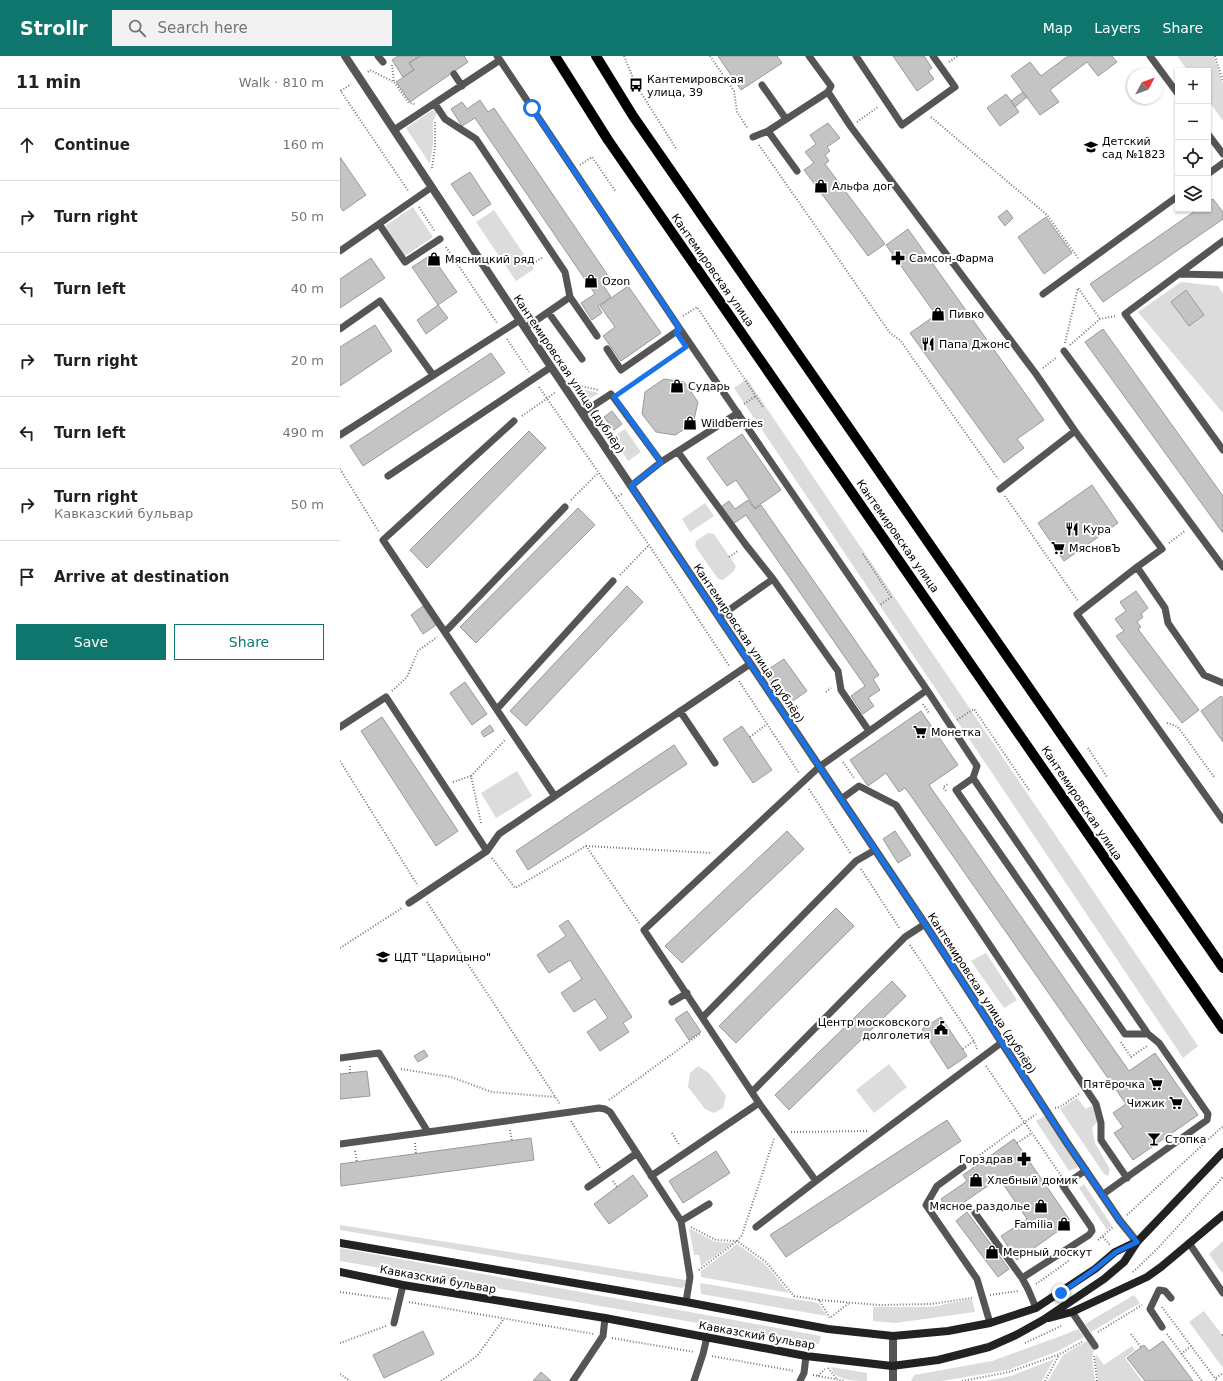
<!DOCTYPE html>
<html lang="en">
<head>
<meta charset="utf-8">
<style>
  :root { --surface:#fff; --page:#f2f2f2; --text:#202124; --muted:#757577; --line:#e0e0e0; --accent:#0f766e }
  body { margin:0; font-family:"DejaVu Sans",sans-serif; background:var(--page); color:var(--text) }
  .controls { position:absolute; right:12px; top:12px; display:grid; overflow:hidden; border-radius:0px; box-shadow:0 1px 3px #0004 }
  .controls button { width:36px; height:36px; display:grid; place-items:center; padding:0; border:0; border-bottom:1px solid var(--line); background:var(--surface); color:var(--text); font:20px sans-serif }
  .compass { position:absolute; left:787px; top:12px; width:36px; height:36px; border-radius:50%; background:var(--surface); box-shadow:0 1px 3px #0004; rotate:49deg }
  .stop { position:absolute; width:12px; height:12px; margin:-9px; border:3px solid #1a73e8; border-radius:50%; background:#fff }
  .stop.end { background:#1a73e8; border-color:#fff; box-shadow:0 1px 4px #0008 }
  .list { margin:0; padding:0; list-style:none }
  h2 { display:flex; justify-content:space-between; align-items:center; height:52px; margin:0; padding:0 16px; font-size:17px }
  h2 small { font-size:13px; font-weight:400; color:var(--muted) }
  .list li { display:grid; grid-template-columns:26px 1fr auto; gap:12px; align-items:center; box-sizing:border-box; height:72px; padding:0 16px; border-top:1px solid var(--line) }
  .list b { display:block; font-size:15px; white-space:nowrap }
  .list p { margin:0; font-size:13px; white-space:nowrap; color:var(--muted) }
  .list em { font-size:13px; font-style:normal; color:var(--muted) }
  .actions { display:flex; gap:8px; padding:12px 16px }
  .actions a { flex:1; padding:9px 0; border:1px solid var(--accent); border-radius:0px; text-align:center; font-size:14px; color:var(--accent) }
  .actions .main { background:var(--accent); color:#fff }
  .icon { flex:none; width:22px; height:22px; fill:none; stroke:currentColor; stroke-width:2; stroke-linecap:round; stroke-linejoin:round }
  .map { position:relative; flex:none; width:883px; height:1325px; overflow:hidden }
  header { display:flex; align-items:center; gap:24px; box-sizing:border-box; height:56px; padding:0 20px; background:var(--accent); color:#fff }
  header strong { font-size:19px }
  nav { display:flex; gap:22px; margin-inline-start:auto; font-size:14px }
  .search { width:280px; height:36px; background:var(--page); display:flex; align-items:center; gap:10px; box-sizing:border-box; padding:0 14px; border-radius:0px; color:var(--muted); font-size:15px }
  main { display:flex }
  aside { flex:1; background:var(--surface) }
  .map>svg:first-child { display:block }
  .green { fill:#dcdcdc }
  .building { fill:#c4c4c4; stroke:#999 }
  .lines { fill:none; stroke-linecap:round; stroke-linejoin:round }
  .path { stroke:#777; stroke-width:2; stroke-dasharray:1 2; stroke-linecap:butt }
  .lane { stroke:#555; stroke-width:7 }
  .street { stroke:#555; stroke-width:8 }
  .secondary { stroke:#222; stroke-width:8 }
  .primary { stroke:#000; stroke-width:10 }
  .route { stroke:#1a73e8; stroke-width:5 }
  .labels { text-anchor:middle; stroke-width:4; stroke-linejoin:round; paint-order:stroke }
  .poi-label { font-size:11px; fill:#000; stroke:#fff; text-anchor:start }
  .street-label { font-size:11px; fill:#000; stroke:#fff }
</style>
</head>
<body>
<header>
<strong>Strollr</strong>
<div class="search"><svg class="icon" aria-label="search" viewBox="0 0 24 24"><circle cx="10" cy="10" r="6"/><path d="M15 15l6 6"/></svg>Search here</div>
<nav><a>Map</a><a>Layers</a><a>Share</a></nav>
</header>
<main>
<aside>
<h2>11 min<small>Walk · 810 m</small></h2>
<ul class="list">
<li><svg class="icon" aria-label="ahead" viewBox="0 0 24 24"><path d="M12 20V5M6 11l6-6 6 6"/></svg><div><b>Continue</b></div><em>160 m</em></li>
<li><svg class="icon" aria-label="right" viewBox="0 0 24 24"><path d="M7 20v-9h11M14 6l5 5-5 5"/></svg><div><b>Turn right</b></div><em>50 m</em></li>
<li><svg class="icon" aria-label="left" viewBox="0 0 24 24"><path d="M17 20v-9H6M10 6l-5 5 5 5"/></svg><div><b>Turn left</b></div><em>40 m</em></li>
<li><svg class="icon" aria-label="right" viewBox="0 0 24 24"><path d="M7 20v-9h11M14 6l5 5-5 5"/></svg><div><b>Turn right</b></div><em>20 m</em></li>
<li><svg class="icon" aria-label="left" viewBox="0 0 24 24"><path d="M17 20v-9H6M10 6l-5 5 5 5"/></svg><div><b>Turn left</b></div><em>490 m</em></li>
<li><svg class="icon" aria-label="right" viewBox="0 0 24 24"><path d="M7 20v-9h11M14 6l5 5-5 5"/></svg><div><b>Turn right</b><p>Кавказский бульвар</p></div><em>50 m</em></li>
<li><svg class="icon" aria-label="arrive" viewBox="0 0 24 24"><path d="M6 21V4h12l-3 4 3 4H6"/></svg><div><b>Arrive at destination</b></div></li>
</ul>
<div class="actions"><a class="main">Save</a><a>Share</a></div>
</aside>
<div class="map">
<svg width="883" height="1325" viewBox="0 0 883 1325">
  <rect width="100%" height="100%" fill="#fff"/>
  <path class="green" d="M837,0H874L883,28V65L868,44V15H848Z
    M94,53L97,56L93,66V88L90,108L66,72Z
    M73,151L93,181L65,200L45,170Z
    M154,154L194,213L176,225L136,166Z
    M841,226L878,230L883,238V357L798,256Z
    M407,323L858,990L843,1002L394,332Z
    M233,331L259,337L243,347Z
    M285,373L301,396L288,405L273,381Z
    M365,447L374,460L350,476L342,463Z
    M368,477L374,478L396,510L394,515L383,524L378,523L355,490L356,485Z
    M177,715L192,740L156,762L141,737Z
    M646,897L677,944L664,952L631,905Z
    M549,1008L567,1031L534,1057L516,1034Z
    M358,1010L369,1017L386,1040L383,1052L374,1057L365,1053L348,1031L350,1017Z
    M737,1042L746,1053L753,1049L758,1065L752,1072L755,1087L770,1113L768,1120L764,1118L720,1053Z
    M705,1060L738,1111L729,1115L696,1065Z
    M744,1128L772,1170L767,1174L739,1132Z
    M0,1169L346,1224L345,1230L342,1232L0,1174Z
    M349,1172L375,1186L393,1187L361,1210L359,1199H354Z
    M883,1185V1216L882,1217L869,1198Z
    M397,1188L425,1208L449,1237L361,1221V1215Z
    M0,1192L481,1280L479,1288L0,1205Z
    M360,1227L478,1247L487,1260L361,1238Z
    M794,1239L800,1247L751,1276L745,1268Z
    M632,1243L635,1256L555,1267L533,1265V1251H591Z
    M864,1255L883,1280V1312L849,1266Z
    M738,1273L744,1281L718,1295L668,1314L602,1325H571L574,1319L652,1305L721,1280Z
    M747,1285L754,1294L752,1302L755,1325H708L723,1299Z
    M792,1290L795,1294L785,1302L802,1325H758L755,1303L756,1298L764,1309Z
    M714,1303L702,1325H645L671,1320Z
    M491,1311L527,1317V1325C516,1325 494,1325 491,1311Z"/>
  <path class="building" d="M58,0H80L69,7L74,14L63,21L52,4Z
    M80,0H124L128,6L70,46L56,26L74,14L69,7Z
    M378,0H437L442,7L401,34Z
    M553,0H584L592,12L588,15L594,23L577,35Z
    M728,0H772L777,6L758,20L747,6L710,34L719,46L700,59L671,20L690,6L701,20Z
    M683,36L687,41L675,51L671,45Z
    M666,38L679,56L660,70L647,52Z
    M140,44L148,56L154,52L271,224L263,229L271,241L258,250L262,257L252,264L241,247L255,238L135,62L122,70L111,53L122,46L127,53Z
    M488,67L500,82L487,91L490,95L485,99L489,105L485,108L545,188L528,200L464,114L474,107L465,96L476,88L470,79Z
    M0,101L26,139L3,155L0,150Z
    M130,116L151,148L133,160L111,128Z
    M873,143L883,156V163L763,246L750,228L858,153H868V146Z
    M667,154L673,162L665,170L658,161Z
    M706,161L732,197L704,218L678,181Z
    M568,173L704,364L677,383L684,392L664,407L570,277L596,259L546,189Z
    M91,199L117,236L98,249L72,211Z
    M31,202L45,222L0,252V223Z
    M288,230L321,277L281,305L263,280L275,271L260,250Z
    M846,234L864,259L849,270L831,246Z
    M98,249L108,262L86,278L77,264Z
    M35,269L52,295L0,330V291Z
    M763,273L883,440V477L745,286Z
    M151,297L165,317L23,410L10,390Z
    M324,323L344,326L358,346L353,368L335,379L316,376L302,358L305,336Z
    M272,355L282,368L274,374L264,361Z
    M189,375L206,392L87,512L70,494Z
    M402,378L441,434L415,452L396,424L387,430L367,402Z
    M752,429L778,467L724,505L698,467Z
    M408,444L415,453L421,449L539,619L533,623L540,634L528,642L534,650L523,658L511,640L525,630L406,459L393,468L381,451L389,445L395,453Z
    M238,452L255,469L136,587L120,571Z
    M287,530L303,546L186,670L170,655Z
    M796,535L808,552L801,558L803,561L797,566L801,571L798,573L859,654L842,667L776,580L784,575L775,563L786,555L780,546Z
    M83,550L96,569L83,578L71,559Z
    M444,603L467,635L447,649L424,616Z
    M125,626L147,658L132,669L110,637Z
    M881,640L883,642V686L861,655Z
    M581,655L618,709L589,729L789,1015L815,997L858,1059L793,1104L774,1077L783,1071L773,1057L786,1048L571,740L565,732L559,736L546,717L528,730L510,704Z
    M42,661L118,775L96,790L21,675Z
    M150,669L154,675L144,681L141,676Z
    M402,670L432,714L413,727L383,683Z
    M334,689L347,708L188,814L176,795Z
    M447,775L464,793L342,907L325,890Z
    M555,775L571,799L558,807L543,783Z
    M496,852L514,870L396,987L379,970Z
    M228,864L292,961L283,967L289,976L260,995L247,976L268,962L255,943L234,956L221,937L242,923L230,904L209,917L197,899L226,880L219,870Z
    M552,925L566,940L449,1054L435,1039Z
    M347,955L361,976L349,984L335,963Z
    M601,961L627,1000L608,1013L582,973Z
    M84,994L88,1000L78,1006L74,1000Z
    M27,1015L30,1040L0,1043V1018Z
    M607,1064L621,1085L446,1201L430,1179Z
    M191,1082L194,1104L1,1130L0,1108Z
    M674,1083L731,1166L677,1204L661,1180L687,1163L659,1122L610,1156L601,1143L627,1125L623,1119Z
    M376,1095L390,1117L343,1147L329,1125Z
    M293,1119L308,1140L269,1168L254,1148Z
    M627,1156L669,1213L658,1221L616,1165Z
    M83,1275L94,1298L44,1322L33,1299Z
    M823,1285L853,1325H805L787,1302L804,1289L809,1295Z
    M201,1316L211,1325H193Z"/>
  <g class="lines">
    <path class="path" d="M284,0L296,29L337,94
      M370,0L394,35L397,56L408,73
      M875,0L883,25
      M609,6L618,0
      M52,9L54,26
      M28,16L30,14L54,26L69,47L75,48
      M0,34L69,136
      M1,35L11,28
      M591,61L707,159L738,202
      M517,66L538,51
      M419,89L550,277L560,284L658,423
      M240,109L252,101L276,136
      M92,112L95,90V65
      M79,151L95,176
      M106,191L157,267
      M191,209L203,201
      M343,260L357,251L423,351
      M167,283L189,316
      M725,287L738,232L760,263
      M730,289L760,263L776,260
      M703,312L717,301
      M236,329L259,334
      M199,331L309,489L390,611
      M281,336L343,293
      M404,348L416,340
      M182,360L216,336
      M0,413L39,476
      M665,440L738,545
      M276,442L283,437
      M231,444L258,417
      M829,487L845,475
      M523,498L551,541L540,549
      M389,501L398,495
      M280,519L309,489
      M399,625L459,717
      M52,635L67,621L78,595L97,581
      M486,636L491,632
      M583,648L589,657
      M617,664L634,653L689,734
      M827,667L838,671L874,721
      M410,681L427,668
      M748,692L767,721
      M0,705L78,830
      M503,706L514,722
      M113,726L131,720
      M469,733L511,798
      M606,735L603,731L608,728
      M141,767L131,720L165,684
      M246,790L372,797
      M152,802L175,832L246,790L299,867
      M521,813L560,873
      M87,846L220,1048
      M570,889L634,985L637,993
      M0,892L62,852
      M781,986L791,1001L807,990
      M623,993L634,985
      M10,1010V1017
      M646,1010L722,1121
      M61,1013L111,1021L152,1036L216,1041
      M269,1044L361,977
      M715,1052L720,1051L739,1038
      M231,1065L260,1112
      M170,1074L172,1085
      M451,1076L527,1075
      M332,1077L340,1090
      M75,1087L76,1098
      M677,1087L692,1077
      M15,1095L17,1106
      M630,1106L696,1058
      M273,1125L277,1131
      M787,1159L883,1070
      M351,1171L376,1184L397,1185L426,1206L454,1240L479,1244L490,1262L509,1247
      M763,1181L770,1189
      M758,1184L773,1171
      M359,1214L397,1185L402,1179L434,1083
      M793,1216L818,1192L883,1121
      M696,1228L730,1204
      M0,1236L51,1243
      M650,1239L678,1235
      M479,1244L539,1249L591,1248L632,1242
      M69,1246L254,1278
      M822,1251L877,1325
      M758,1276L802,1249
      M791,1278L801,1291
      M827,1278L862,1325
      M882,1279H883
      M272,1282L354,1296
      M0,1287L46,1270
      M685,1287L721,1270
      M841,1298L851,1290
      M372,1300L454,1315
      M754,1300L757,1325
      M488,1312L497,1323
      M0,1318L10,1325
      M473,1319L505,1325
      M478,1320L485,1313
      M876,1322L883,1317
      M101,1325L137,1300L163,1264
      M622,1325L669,1316L720,1298L742,1286
      M705,1325L719,1299"/>
    <path class="lane" d="M38,0L43,6
      M469,0L491,30L488,36
      M516,0L562,69L615,31L593,0
      M810,0L838,38
      M160,4L340,273L587,634L637,710L633,722L616,734L785,978H808L819,987L868,1058L867,1064L762,1139
      M114,18L122,30
      M422,29L446,63
      M95,48L105,63L136,83L225,216L230,241L185,272
      M54,74L154,8L160,4L157,0
      M428,75L457,115
      M868,78L883,98
      M413,81L428,75L488,36L511,71L696,318L735,375L660,433
      M868,118L883,107
      M39,168L65,206L100,183
      M883,185L785,258L883,394
      M0,195L92,131
      M839,218L883,219
      M703,238L838,140
      M230,241L257,280
      M208,256L242,303
      M0,273L40,245L93,319
      M267,293L281,314L340,273
      M724,295L883,511
      M242,357L271,338L321,406
      M174,365L43,484L214,739
      M735,375L822,493L797,511
      M0,379L180,264
      M338,396L406,489L433,523L498,615L501,634L529,675
      M48,420L211,311
      M291,430L321,406L398,357
      M379,561L433,523
      M105,576L225,451
      M883,627L864,619L828,567L825,552L797,511L737,558L883,764
      M157,653L273,525
      M340,655L375,707
      M0,671L46,641L147,795
      M633,722L808,978
      M501,743L519,730L556,749L756,1048L761,1067V1084L787,1122
      M69,847L147,795L159,778L410,608
      M332,946L347,937
      M363,961L516,805L535,794
      M0,1002L39,997L88,1076L259,1052L265,1053L270,1056L341,1165L350,1221L346,1246
      M412,1036L565,881L585,868
      M419,1047L304,874L479,711L587,634
      M0,1088L88,1076
      M623,1111L597,1130L586,1149L637,1223L650,1267
      M311,1120L419,1047L476,1125L661,987
      M248,1131L297,1097
      M635,1157L682,1222L688,1233L696,1252
      M341,1165L369,1148
      M416,1171L476,1125
      M849,1187L883,1237
      M682,1222L749,1179L752,1175L751,1171L723,1130L746,1114
      M732,1256L755,1290
      M54,1267L63,1229
      M822,1271L810,1253L819,1234L825,1235L831,1242
      M233,1325L263,1280L265,1262
      M354,1325L363,1298L367,1281
      M460,1325L464,1317L466,1300"/>
    <path class="street" d="M5,0L185,272L585,868L727,1087L780,1165L797,1186
      M553,1325V1280"/>
    <path class="secondary" d="M0,1187L346,1246L488,1273L553,1280L608,1275L650,1267L696,1252L755,1213L775,1196L796,1186
      M0,1216L63,1229L265,1262L466,1300L552,1310L598,1304L649,1291L676,1279L703,1264L764,1223L784,1206L797,1186L883,1096
      M709,1262L732,1256L807,1221L821,1211L883,1159"/>
    <path class="primary" d="M215,0L268,84L883,973
      M256,0L293,60L883,912"/>
  </g>
  <g class="lines">
    <path class="route" d="M192,52L340,273L336,276L346,291L274,341L321,406L291,430L585,868L727,1087L780,1165L797,1186L776,1196L755,1213L721,1237"/>
  </g>
  <defs>
    <g id="bus-bare" transform="scale(1.08)"><path d="M-5-6H5V4H4V6H2V4H-2V6H-4V4H-5ZM-3.5-4V0h7V-4ZM-3.5 1.2v1.5H-2V1.2ZM2 1.2v1.5H3.5V1.2Z" fill="#000" stroke="#fff" stroke-width="2.5" paint-order="stroke"/></g>
    <g id="school-bare" transform="scale(1.08)"><path d="M0-5L7-2L0 1L-7-2ZM-4 1L0 2.5L4 1V4Q0 6-4 4Z" fill="#000" stroke="#fff" stroke-width="2.5" paint-order="stroke"/></g>
    <g id="shop-bare" transform="scale(1.08)"><path d="M-5-2.5h2.3a2.7 3.5 0 0 1 5.4 0H5L5.5 6h-11ZM-1.5-2.5h3a1.5 2.3 0 0 0-3 0Z" fill="#000" stroke="#fff" stroke-width="2.5" paint-order="stroke"/></g>
    <g id="pharmacy-bare" transform="scale(1.08)"><path d="M-2-6h4v4h4v4h-4v4h-4v-4h-4v-4h4Z" fill="#000" stroke="#fff" stroke-width="2.5" paint-order="stroke"/></g>
    <g id="restaurant-bare" transform="scale(1.08)"><path d="M-5-6h1v4h1v-4h1v4h1v-4h1v5L-1.5 .5V6h-2V.5L-5-1ZM5-6V6H3V1.5H1.5Q1.5-4 5-6Z" fill="#000" stroke="#fff" stroke-width="2.5" paint-order="stroke"/></g>
    <g id="supermarket-bare" transform="scale(1.08)"><path d="M-6-5.5h2.5l.6 2H6L4.5 2H-2.5L-4.4-4H-6ZM-1.5 3.2a1.3 1.3 0 1 0 .1 0ZM3 3.2a1.3 1.3 0 1 0 .1 0Z" fill="#000" stroke="#fff" stroke-width="2.5" paint-order="stroke"/></g>
    <g id="civic-bare" transform="scale(1.08)"><path d="M-.6-6.5H3V-4.5H.6V-3L4-1V1h2V6H-6V1h2V-1L-.6-3ZM-1.2 2.5V6h2.4V2.5Z" fill="#000" stroke="#fff" stroke-width="2.5" paint-order="stroke"/></g>
    <g id="bar-bare" transform="scale(1.08)"><path d="M-6-5H6L.8 .8V4.5H3.5V6h-7V4.5H-.8V.8Z" fill="#000" stroke="#fff" stroke-width="2.5" paint-order="stroke"/></g>
  </defs>
  <g fill-rule="evenodd">
    <use href="#bus-bare" x="296" y="29"/>
    <use href="#school-bare" x="751" y="91"/>
    <use href="#shop-bare" x="481" y="130"/>
    <use href="#pharmacy-bare" x="558" y="202"/>
    <use href="#shop-bare" x="94" y="203"/>
    <use href="#shop-bare" x="251" y="225"/>
    <use href="#shop-bare" x="598" y="258"/>
    <use href="#restaurant-bare" x="588" y="288"/>
    <use href="#shop-bare" x="337" y="330"/>
    <use href="#shop-bare" x="350" y="367"/>
    <use href="#restaurant-bare" x="732" y="473"/>
    <use href="#supermarket-bare" x="718" y="492"/>
    <use href="#supermarket-bare" x="580" y="676"/>
    <use href="#school-bare" x="43" y="901"/>
    <use href="#civic-bare" x="601" y="972"/>
    <use href="#supermarket-bare" x="816" y="1028"/>
    <use href="#supermarket-bare" x="836" y="1047"/>
    <use href="#bar-bare" x="814" y="1083"/>
    <use href="#pharmacy-bare" x="684" y="1103"/>
    <use href="#shop-bare" x="636" y="1124"/>
    <use href="#shop-bare" x="701" y="1150"/>
    <use href="#shop-bare" x="724" y="1168"/>
    <use href="#shop-bare" x="652" y="1196"/>
  </g>
  <g class="labels">
    <g class="poi-label">
      <text x="307" y="27">Кантемировская<tspan x="307" dy="13">улица, 39</tspan></text>
      <text x="762" y="89">Детский<tspan x="762" dy="13">сад №1823</tspan></text>
      <text x="492" y="134">Альфа дог</text>
      <text x="569" y="206">Самсон-Фарма</text>
      <text x="105" y="207">Мясницкий ряд</text>
      <text x="262" y="229">Ozon</text>
      <text x="609" y="262">Пивко</text>
      <text x="599" y="292">Папа Джонс</text>
      <text x="348" y="334">Сударь</text>
      <text x="361" y="371">Wildberries</text>
      <text x="743" y="477">Кура</text>
      <text x="729" y="496">МясновЪ</text>
      <text x="591" y="680">Монетка</text>
      <text x="54" y="905">ЦДТ "Царицыно"</text>
      <text x="590" y="970" text-anchor="end">Центр московского<tspan x="590" dy="13">долголетия</tspan></text>
      <text x="805" y="1032" text-anchor="end">Пятёрочка</text>
      <text x="825" y="1051" text-anchor="end">Чижик</text>
      <text x="825" y="1087">Стопка</text>
      <text x="673" y="1107" text-anchor="end">Горздрав</text>
      <text x="647" y="1128">Хлебный домик</text>
      <text x="690" y="1154" text-anchor="end">Мясное раздолье</text>
      <text x="713" y="1172" text-anchor="end">Familia</text>
      <text x="663" y="1200">Мерный лоскут</text>
    </g>
    <g class="street-label">
      <text transform="translate(373 214) rotate(55)" y="4">Кантемировская улица</text>
      <text transform="translate(229 318) rotate(56)" y="4">Кантемировская улица (дублёр)</text>
      <text transform="translate(558 480) rotate(55)" y="4">Кантемировская улица</text>
      <text transform="translate(409 587) rotate(56)" y="4">Кантемировская улица (дублёр)</text>
      <text transform="translate(742 747) rotate(56)" y="4">Кантемировская улица</text>
      <text transform="translate(642 937) rotate(57)" y="4">Кантемировская улица (дублёр)</text>
      <text transform="translate(98 1223) rotate(10)" y="4">Кавказский бульвар</text>
      <text transform="translate(417 1279) rotate(10)" y="4">Кавказский бульвар</text>
    </g>
  </g>
</svg>
<div class="controls">
<button>+</button>
<button>−</button>
<button><svg class="icon" aria-label="locate" viewBox="0 0 24 24"><circle cx="12" cy="12" r="6"/><path d="M12 2v4M12 18v4M2 12h4M18 12h4"/></svg></button>
<button><svg class="icon" aria-label="layers" viewBox="0 0 24 24"><path d="M12 4l9 5-9 5-9-5zM3 14l9 5 9-5"/></svg></button>
</div>
<svg class="compass" viewBox="-18 -18 36 36"><path d="M0-13l5 13h-10z" fill="#e53935"/><path d="M0 13l5-13h-10z" fill="#757577"/></svg>
<div class="stop" style="left:192px;top:52px"></div>
<div class="stop end" style="left:721px;top:1237px"></div>
</div>
</main>
</body>
</html>
